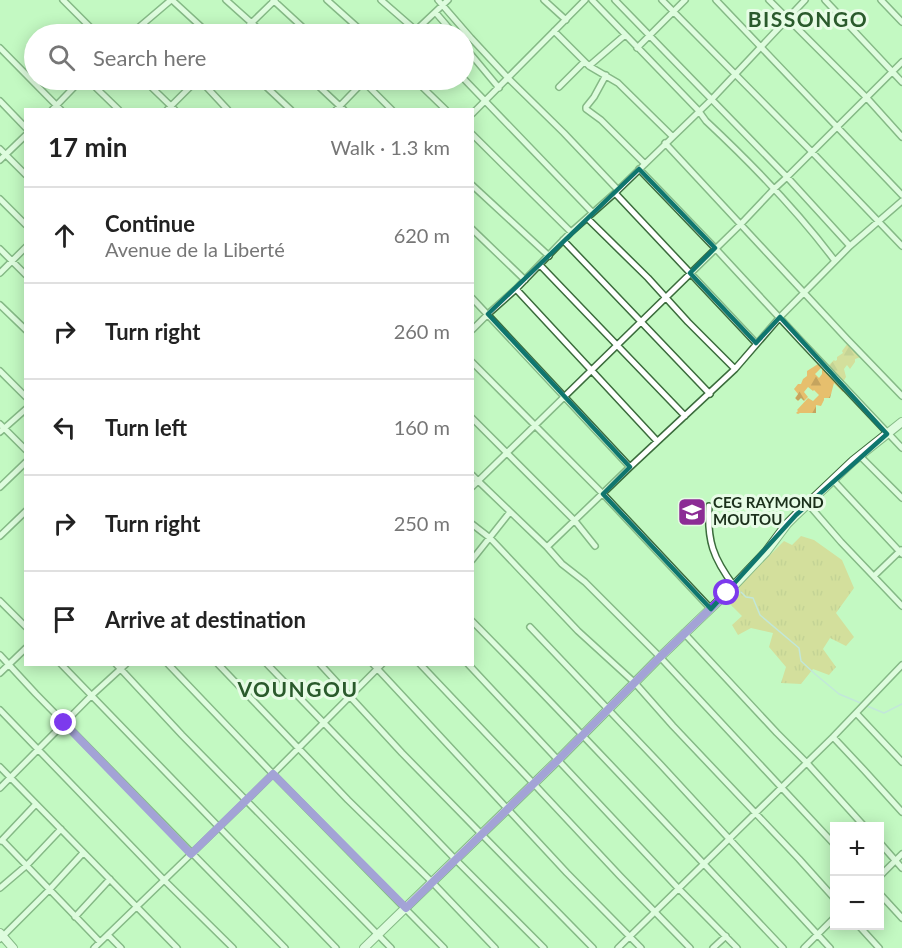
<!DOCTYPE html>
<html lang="en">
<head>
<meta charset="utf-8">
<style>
  :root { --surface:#fff; --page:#f6f6f6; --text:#222; --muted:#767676; --line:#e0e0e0 }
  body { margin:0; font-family:Lato,sans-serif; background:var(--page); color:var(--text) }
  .controls { position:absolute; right:18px; bottom:18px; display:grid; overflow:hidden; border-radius:0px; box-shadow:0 3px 15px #0003 }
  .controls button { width:54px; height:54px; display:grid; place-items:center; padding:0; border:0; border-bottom:2px solid var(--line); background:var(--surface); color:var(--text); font:30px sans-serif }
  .stop { position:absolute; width:18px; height:18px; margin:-14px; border:4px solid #7c3aed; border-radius:50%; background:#fff }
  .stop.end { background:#7c3aed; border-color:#fff; box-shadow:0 2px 6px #0008 }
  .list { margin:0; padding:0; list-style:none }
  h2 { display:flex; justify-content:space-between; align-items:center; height:78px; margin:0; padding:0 24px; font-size:26px }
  h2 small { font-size:20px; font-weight:400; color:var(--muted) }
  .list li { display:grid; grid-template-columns:39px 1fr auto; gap:18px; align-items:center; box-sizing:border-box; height:96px; padding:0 24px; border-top:2px solid var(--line) }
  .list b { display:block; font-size:22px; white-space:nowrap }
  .list p { margin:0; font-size:20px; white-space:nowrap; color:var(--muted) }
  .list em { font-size:20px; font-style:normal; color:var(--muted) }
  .icon { flex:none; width:33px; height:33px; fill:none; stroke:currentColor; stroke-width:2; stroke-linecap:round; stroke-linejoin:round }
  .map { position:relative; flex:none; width:902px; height:948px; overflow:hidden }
  .search { position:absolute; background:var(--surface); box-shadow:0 3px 15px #0003; left:24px; top:24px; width:450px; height:66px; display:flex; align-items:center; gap:15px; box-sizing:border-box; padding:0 21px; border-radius:33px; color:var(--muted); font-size:22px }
  .panel { position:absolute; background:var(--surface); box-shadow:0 3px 15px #0003; left:24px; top:108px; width:450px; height:558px; border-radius:0px }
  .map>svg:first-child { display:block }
  .grass { fill:url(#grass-tufts) }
  .forest { fill:url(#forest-firs) }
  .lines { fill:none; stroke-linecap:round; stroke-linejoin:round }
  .stream { stroke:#c0d1f3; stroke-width:1.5 }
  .street-casing { stroke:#3b6c3c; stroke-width:8 }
  .secondary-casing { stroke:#3b6c3c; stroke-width:10 }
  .street { stroke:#fff; stroke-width:5 }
  .secondary { stroke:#fff; stroke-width:8 }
  .route { stroke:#7c3aed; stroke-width:8 }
  .marked { fill:none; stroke:#0f766e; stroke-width:4.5; stroke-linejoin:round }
  .labels { text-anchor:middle; stroke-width:6; stroke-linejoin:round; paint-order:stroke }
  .poi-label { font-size:15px; font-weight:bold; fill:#1b301b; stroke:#e7fce6; text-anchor:start }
  .district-label { font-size:21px; font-weight:bold; letter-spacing:1.5px; fill:#2a5a2c; stroke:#e7fce6 }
</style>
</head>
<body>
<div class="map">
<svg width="902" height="948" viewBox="0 0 902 948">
  <defs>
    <pattern id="grass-tufts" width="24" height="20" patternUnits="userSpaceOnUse" patternTransform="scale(1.5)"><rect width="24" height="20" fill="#e6bf6d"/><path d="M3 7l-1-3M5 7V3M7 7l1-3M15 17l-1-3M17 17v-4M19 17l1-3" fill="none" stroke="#c5a45e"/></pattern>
    <pattern id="forest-firs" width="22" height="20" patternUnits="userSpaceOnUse" patternTransform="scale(1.5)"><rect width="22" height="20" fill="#e6bf6d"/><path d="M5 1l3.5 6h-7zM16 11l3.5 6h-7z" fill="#c5a45e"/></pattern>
  </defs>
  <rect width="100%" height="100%" fill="#c3f9c2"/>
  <path class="grass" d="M801,536L814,540L842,560L854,588L836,613L854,637L846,646L830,638L823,649L836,667L829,675L813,669L801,684L781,683L786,667L769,647L773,633L751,628L738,635L732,625L742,616L729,603L740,594L739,586L784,541L792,545Z"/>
  <path class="forest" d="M848,343L860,353L861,357L855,359V362L850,369L847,365L844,369L846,377L843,382L847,386L843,392L834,383L830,398H824V400L821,406L816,405V413H800L798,414L796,413L798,411L797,410L808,398L813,401L819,395L814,390L813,391L808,387L804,392L808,397L804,401L801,398L798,401L795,398L798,394L794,389L798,384H801L803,379L807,376V371L818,364L822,367L815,374L819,378L822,374V369L826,370L827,367L834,360L835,361L837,360V357L843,353L842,351Z"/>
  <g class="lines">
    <path class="stream" d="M741,592L746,597L753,598L760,615L799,648L801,661L815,674L839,694L863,704
      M867,706L884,713L902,704"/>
    <g class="street-casing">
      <path id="street" d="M63,0L97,34
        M172,0L209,34
        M226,0L264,34
        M273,0L310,34
        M327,0L365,34
        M381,0L420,34
        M438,0L471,38L508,78L564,133L618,190
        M544,0L566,20
        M592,0L698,110L706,121C752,164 797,210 835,261
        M615,0L787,177L850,246
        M662,0L812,152L902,246
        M716,0L902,195
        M769,0L866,97L902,137
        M825,0L902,82
        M881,0L902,22
        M436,13L454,34
        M144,24L154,34
        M554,31L589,66L618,83L672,136
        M131,34L171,0
        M240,34L275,0
        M412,34L448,0
        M464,46L499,88
        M0,48L61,110
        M637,48L685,0
        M589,66L625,35
        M606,75L594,97L586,107V109L601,120L645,164
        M464,79L592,212
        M88,80L119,110
        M144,80L175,110
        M200,80L228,110
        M259,80L291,110
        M312,80L344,110
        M362,80L392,110
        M415,80L446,110
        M559,87L584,62
        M0,101L26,128
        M52,110L81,80
        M167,110L197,80
        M336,110L365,80
        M472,114L585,0
        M472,134L571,232
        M665,143L847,339L902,396
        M0,149L26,175
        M0,160L26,135
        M639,169L715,248L801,341L902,448
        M472,185L549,256
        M615,193L756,343
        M0,199L26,225
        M587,218L648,278L688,322L735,369
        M472,229L525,280
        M563,240L710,394
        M0,249L26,275
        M540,265L685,416
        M0,273L26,247
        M516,289L657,441
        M472,298L630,467
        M0,305L26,330
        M472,330L488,314L516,289L571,232L615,193L712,99L805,0
        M472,362L603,494L711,609
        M0,371L26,397
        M472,418L575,521L595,546
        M0,424L26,450
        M0,432L26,409
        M860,456L902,498
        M472,475L547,547L562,564L585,582L660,657L834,844
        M833,480L902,554
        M0,487L26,462
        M472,487L740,225L774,189L787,177L902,62
        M808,504L841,542L902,606
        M709,506C707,541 713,558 734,586
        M472,524L490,538L578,631L635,683L673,726L799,859L834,898
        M0,536L26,511
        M547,547L630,467L735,369L780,317L850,246L902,201
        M472,560L510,512
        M874,576L901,550
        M0,601L26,627
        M472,621C578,728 680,839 783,948
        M530,627L661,765L830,948
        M684,633L777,733L807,763L864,826
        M0,655L36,694L285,948
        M61,664L336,948
        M116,664L182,735L391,948
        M168,664L273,774L444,948
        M218,664L348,800L432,882L495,948
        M267,664L455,859L544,948
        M320,664L402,753L593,948
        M373,664L567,873L641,948
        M420,664L533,783L620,876L690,948
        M468,664L678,888L737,948
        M0,673L26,648
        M0,710L164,880L233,948
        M857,714L902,762
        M833,737L864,770L902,812
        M0,767L177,948
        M0,788L91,696L126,664
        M2,840L100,942
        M1,841L36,804
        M880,843L902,868
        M880,876L902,854
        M0,888L27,865L61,829
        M880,894L902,918
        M75,917L110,879
        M859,926L879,948
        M108,935L121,948
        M0,939L50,889L83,853
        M94,948L253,794L382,664
        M618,948L833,737L902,665
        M713,948L726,936
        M804,948L834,918"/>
    </g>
    <g class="secondary-casing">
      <path id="secondary" d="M0,933L13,948
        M364,948L558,760L660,657L727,593L766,552L787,524L796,515L853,461L902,422"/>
    </g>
    <use href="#street" class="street"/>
    <use href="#secondary" class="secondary"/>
  </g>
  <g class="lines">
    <path class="route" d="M64,723L191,854L273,774L406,908L558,760L660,657L727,593"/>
  </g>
  <path d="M0 0H902V948H0ZM639,169L715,248L690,273L756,343L780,317L887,434L796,515L711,609L603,494L630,467L488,314Z" fill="#c3f9c2" fill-opacity=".55" fill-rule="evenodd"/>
  <path class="marked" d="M639,169L715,248L690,273L756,343L780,317L887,434L796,515L711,609L603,494L630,467L488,314Z"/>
  <defs>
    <g id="school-square" transform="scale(1.5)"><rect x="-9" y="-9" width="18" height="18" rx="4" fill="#8c2c95" stroke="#e7fce6"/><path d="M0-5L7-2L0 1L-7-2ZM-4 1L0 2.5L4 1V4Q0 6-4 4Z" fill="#fff"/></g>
  </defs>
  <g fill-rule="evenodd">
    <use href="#school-square" x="692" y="512"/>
  </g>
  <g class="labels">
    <g class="poi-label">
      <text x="713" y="508">CEG RAYMOND<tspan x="713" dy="17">MOUTOU</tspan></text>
    </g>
    <g class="district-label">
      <text x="808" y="27">BISSONGO</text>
      <text x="298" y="697">VOUNGOU</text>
    </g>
  </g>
</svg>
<div class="controls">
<button>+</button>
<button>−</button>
</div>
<div class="stop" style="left:727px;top:593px"></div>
<div class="stop end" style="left:64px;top:723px"></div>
<div class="search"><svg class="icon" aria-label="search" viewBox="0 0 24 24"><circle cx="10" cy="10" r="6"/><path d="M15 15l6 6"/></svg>Search here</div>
<section class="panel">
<h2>17 min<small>Walk · 1.3 km</small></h2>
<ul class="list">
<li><svg class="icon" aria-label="ahead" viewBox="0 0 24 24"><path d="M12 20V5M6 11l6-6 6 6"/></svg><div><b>Continue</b><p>Avenue de la Liberté</p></div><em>620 m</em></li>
<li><svg class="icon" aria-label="right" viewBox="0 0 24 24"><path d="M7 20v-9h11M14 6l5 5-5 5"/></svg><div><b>Turn right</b></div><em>260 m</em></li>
<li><svg class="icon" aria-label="left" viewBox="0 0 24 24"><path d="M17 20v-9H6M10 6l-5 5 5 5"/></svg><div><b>Turn left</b></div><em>160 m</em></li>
<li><svg class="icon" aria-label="right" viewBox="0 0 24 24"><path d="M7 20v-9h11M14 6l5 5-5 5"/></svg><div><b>Turn right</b></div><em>250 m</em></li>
<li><svg class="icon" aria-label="arrive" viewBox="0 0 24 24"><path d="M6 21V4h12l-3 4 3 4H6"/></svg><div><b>Arrive at destination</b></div></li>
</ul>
</section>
</div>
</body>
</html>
